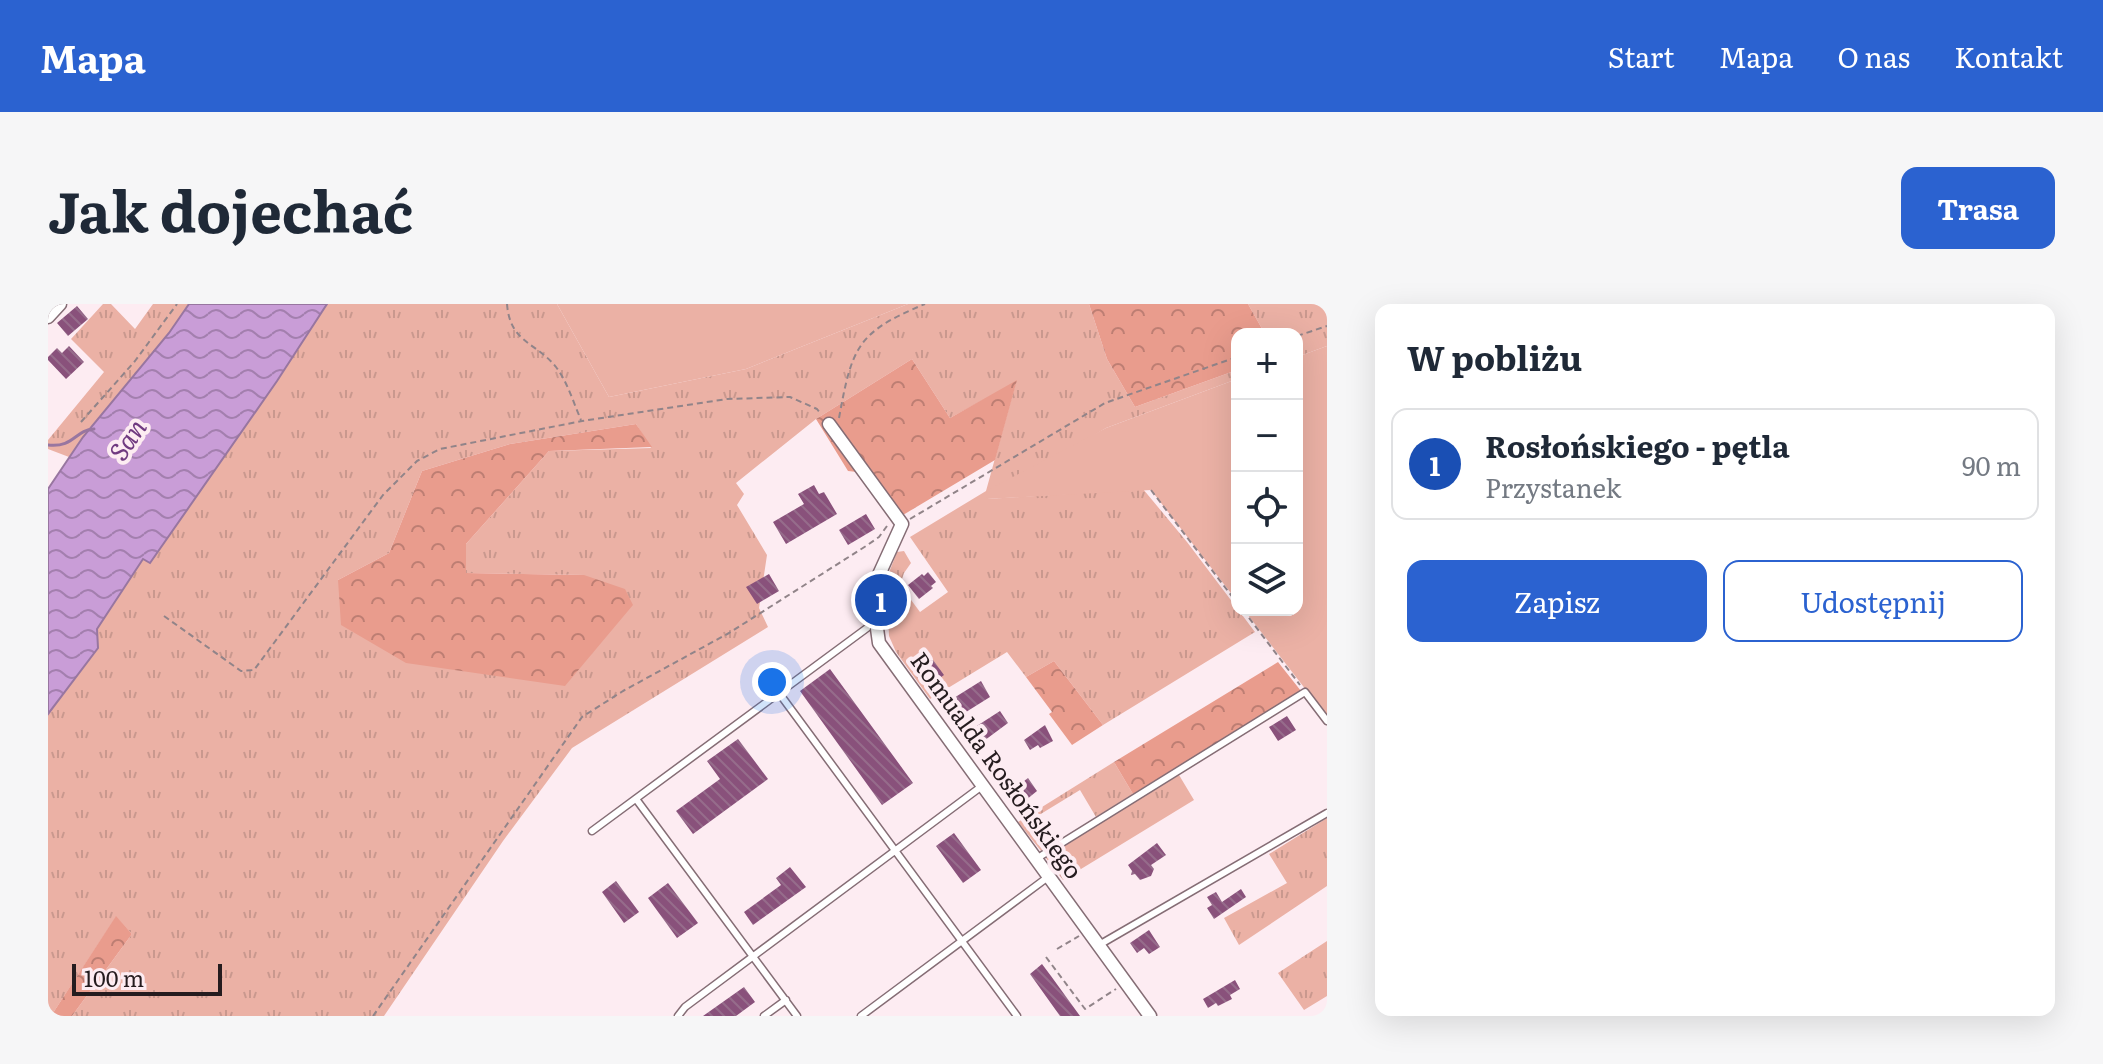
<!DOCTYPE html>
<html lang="pl">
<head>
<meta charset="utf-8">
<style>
  :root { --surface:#fff; --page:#f6f6f7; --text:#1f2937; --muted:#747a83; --line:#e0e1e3; --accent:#2b62d0 }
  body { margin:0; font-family:Literata,serif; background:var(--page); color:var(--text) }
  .controls { position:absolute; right:24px; top:24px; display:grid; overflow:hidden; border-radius:16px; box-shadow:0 8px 32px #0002 }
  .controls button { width:72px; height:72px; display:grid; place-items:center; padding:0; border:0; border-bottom:2px solid var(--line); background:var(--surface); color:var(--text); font:40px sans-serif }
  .scale { position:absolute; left:24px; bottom:20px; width:150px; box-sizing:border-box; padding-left:8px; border:4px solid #251c1f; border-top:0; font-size:22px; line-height:28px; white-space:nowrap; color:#251c1f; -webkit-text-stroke:6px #fdecf2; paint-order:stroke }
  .you { position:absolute; left:724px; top:378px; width:28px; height:28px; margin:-20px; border:6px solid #fff; border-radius:50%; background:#1a73e8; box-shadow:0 0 0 12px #1a73e833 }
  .badge { display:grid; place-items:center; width:52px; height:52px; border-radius:50%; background:var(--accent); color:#fff; font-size:26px; font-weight:700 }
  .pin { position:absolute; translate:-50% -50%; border:4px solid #fff; box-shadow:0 2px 8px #0006 }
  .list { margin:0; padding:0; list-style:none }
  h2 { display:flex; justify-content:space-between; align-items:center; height:104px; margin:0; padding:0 32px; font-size:34px }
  h2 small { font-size:26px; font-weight:400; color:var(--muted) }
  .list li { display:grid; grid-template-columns:52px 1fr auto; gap:24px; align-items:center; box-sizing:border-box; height:112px; margin:0 16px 16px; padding:0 16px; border:2px solid var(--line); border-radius:16px }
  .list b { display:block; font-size:30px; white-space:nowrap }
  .list p { margin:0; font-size:26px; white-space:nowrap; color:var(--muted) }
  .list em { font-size:26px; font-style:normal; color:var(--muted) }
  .actions { display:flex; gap:16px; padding:24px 32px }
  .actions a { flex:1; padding:18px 0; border:2px solid var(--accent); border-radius:16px; text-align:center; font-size:28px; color:var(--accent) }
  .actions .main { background:var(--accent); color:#fff }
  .icon { flex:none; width:44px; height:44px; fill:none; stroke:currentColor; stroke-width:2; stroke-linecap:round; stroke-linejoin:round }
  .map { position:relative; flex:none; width:1279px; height:712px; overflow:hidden; border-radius:16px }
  header { display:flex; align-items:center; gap:48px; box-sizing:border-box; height:112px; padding:0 40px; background:var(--accent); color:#fff }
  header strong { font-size:38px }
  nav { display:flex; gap:44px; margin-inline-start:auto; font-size:28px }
  .intro { display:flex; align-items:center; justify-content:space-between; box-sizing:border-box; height:192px; padding:0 48px }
  h1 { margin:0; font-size:56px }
  .button { padding:20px 36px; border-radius:16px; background:var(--accent); color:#fff; font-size:28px; font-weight:700 }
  main { display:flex; gap:48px; padding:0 48px }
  aside { flex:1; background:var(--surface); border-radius:16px; box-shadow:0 8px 32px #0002 }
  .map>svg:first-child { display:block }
  .grass { fill:url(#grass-tufts); fill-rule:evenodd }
  .forest { fill:url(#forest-crowns) }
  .garden { fill:#ebb1a5 }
  .water { fill:url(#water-waves); stroke:#9876a0; stroke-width:2 }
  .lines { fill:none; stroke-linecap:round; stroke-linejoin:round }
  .stream { stroke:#9876a0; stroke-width:3 }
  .building { fill:url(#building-back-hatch) }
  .service-casing { stroke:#856d75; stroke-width:9 }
  .minor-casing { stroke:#856d75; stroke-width:15 }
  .path { stroke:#918489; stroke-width:2; stroke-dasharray:6 4; stroke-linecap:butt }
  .service { stroke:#fff; stroke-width:6 }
  .minor { stroke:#fff; stroke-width:12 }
  .labels { text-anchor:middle; stroke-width:8; stroke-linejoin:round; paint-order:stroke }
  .street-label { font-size:24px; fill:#251c1f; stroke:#fdecf2 }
  .water-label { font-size:26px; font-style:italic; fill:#703a80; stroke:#fdecf2 }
</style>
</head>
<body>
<header>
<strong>Mapa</strong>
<nav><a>Start</a><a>Mapa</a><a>O nas</a><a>Kontakt</a></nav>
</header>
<div class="intro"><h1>Jak dojechać</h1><a class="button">Trasa</a></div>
<main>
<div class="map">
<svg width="1279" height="712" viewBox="0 0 1279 712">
  <defs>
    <pattern id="grass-tufts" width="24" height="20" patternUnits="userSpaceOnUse" patternTransform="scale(2)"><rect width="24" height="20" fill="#ebb1a5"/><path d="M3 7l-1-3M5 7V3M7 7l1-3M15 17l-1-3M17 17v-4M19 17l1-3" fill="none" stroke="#c9988e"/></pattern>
    <pattern id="forest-crowns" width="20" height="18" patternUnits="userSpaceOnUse" patternTransform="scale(2)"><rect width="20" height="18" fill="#e99c8d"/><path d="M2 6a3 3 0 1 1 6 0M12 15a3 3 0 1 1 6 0" fill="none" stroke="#bd7e73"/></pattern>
    <pattern id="water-waves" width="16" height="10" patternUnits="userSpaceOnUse" patternTransform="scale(2)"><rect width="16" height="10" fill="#c99dd7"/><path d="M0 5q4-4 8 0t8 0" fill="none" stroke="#a37fae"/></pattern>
    <pattern id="building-back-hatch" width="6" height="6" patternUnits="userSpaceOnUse" patternTransform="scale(2)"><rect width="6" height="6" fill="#89517b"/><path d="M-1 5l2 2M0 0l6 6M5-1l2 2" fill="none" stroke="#966c8b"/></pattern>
  </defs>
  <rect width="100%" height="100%" fill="#fdecf2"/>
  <path class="grass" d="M55,0H63L87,25L105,0H141L121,29L21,153L0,145V136L56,68L23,35Z
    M279,0H509L561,93L698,65L860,0H1041L1059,55L1087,103L1189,66V75L1058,124L939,195L1095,185L1139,238L1207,328L1055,421L1006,357L978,373L959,348L882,395L848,348L841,332L839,287L835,284L849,248L856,247L863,259L856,269L852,281L872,308L900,288L862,233L938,187L968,78L902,114L864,55L768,115L688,179L696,190L689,201L719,251L711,304L720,323L524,444L455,537L336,712H24L84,630L68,613L3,712H0V410L50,344L49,325L95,254L102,258L229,77ZM588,120L603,144L501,147L418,240V269L536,271L290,276L341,249L374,167L462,140Z
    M1200,0H1279V42L1249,53V30H1217Z
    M1066,458L1085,490L1048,513L1032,486L978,519L997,544L993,547L970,518Z
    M1131,471L1146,496L1015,576L997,553Z
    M1279,514V582L1191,641L1176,614L1239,579L1221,550Z
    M1279,637V692L1256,706L1230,669Z"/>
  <path class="forest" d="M1041,0H1200L1217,30H1189V66L1087,103L1059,55Z
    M864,55L902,114L969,76L947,156L850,214L809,168L800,167L768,115Z
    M588,120L604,143L501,147L418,240V269L536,271L577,285L585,301L517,382L358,359L293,321L290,276L341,249L374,167L462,140Z
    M1006,357L1055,421L1024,441L1001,410L1004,408L978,373Z
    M1230,358L1253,387L1085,490L1066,458Z
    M68,612L84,630L24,712H3Z"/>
  <path class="garden" d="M509,0H860L698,65L561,93Z
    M1279,42V413L1196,306H1249V53Z
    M1189,75V297L1103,186L939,195L938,187L1058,124Z"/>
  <path class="water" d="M141,0H279L229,77L102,259L95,255L49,325L50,344L0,410V185L35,133L121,29Z"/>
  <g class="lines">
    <path class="stream" d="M0,4L1,2
      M0,141C26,144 27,126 46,125"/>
  </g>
  <path class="building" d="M29,2L40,15L20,32L9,19Z
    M21,42L36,58L18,75L0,56V53L9,44L14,49Z
    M766,181L771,190L776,188L789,210L738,240L725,218L756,200L750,190Z
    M818,210L827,225L800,241L791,226Z
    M880,268L888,278L883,282L885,284L871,295L860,281L874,270L876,272Z
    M721,270L731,287L709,300L698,283Z
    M877,345L896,371L884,380L865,354Z
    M782,365L865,479L834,501L752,387Z
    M933,377L942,393L910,413L901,397Z
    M952,407L960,419L929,442L921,427Z
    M1239,412L1248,426L1230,437L1221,423Z
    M997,421L1005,437L992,444L990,441L982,446L976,436Z
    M690,435L720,475L645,530L628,507L672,475L659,457Z
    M980,474L989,487L973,500L963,487Z
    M906,529L933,566L915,579L888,542Z
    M1109,539L1118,551L1103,561L1106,565L1103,572L1092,576L1087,570L1083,571L1084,567L1080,561Z
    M742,563L758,583L705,621L696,608L733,581L728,574Z
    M568,577L591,608L576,619L554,588Z
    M620,579L650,619L629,634L600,594Z
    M1193,585L1198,593L1166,615L1159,604L1164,601L1159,593L1168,588L1174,598Z
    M1101,626L1112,643L1101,650L1096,644L1089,649L1082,639Z
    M994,660L1003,672L1032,712H1012L982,670Z
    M1187,676L1192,685L1182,691L1184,695L1170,702L1168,699L1160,704L1155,695Z
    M696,683L707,698L688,712H655Z"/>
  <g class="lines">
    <g class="service-casing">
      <path id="service" d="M731,389L969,712
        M588,495L749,712
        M544,527L819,324
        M988,555L1257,388L1279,417
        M1051,641L1279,509
        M630,712L637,703L934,482
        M716,712L738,696
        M813,712L1000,573"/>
    </g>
    <g class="minor-casing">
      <path id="minor" d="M0,13L12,0
        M781,120L854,220L829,275L827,310L831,339L1102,712"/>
    </g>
    <path class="path" d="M459,0C462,39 488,38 508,63C519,77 526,100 533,116
      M1249,32L1279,22
      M791,114C804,43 809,28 877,0
      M33,118L87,57L129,0
      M1103,186L1189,299
      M862,215L1057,99L1189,53
      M1195,306L1252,381
      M116,312L193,367L206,366L335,191L369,157L392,145L534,117L679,95L742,93L769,105L773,110
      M1009,645L1031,632
      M998,653L1037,705L1068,685
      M325,712L534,413L575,387L681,329L818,242L831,233L839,222"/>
    <use href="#service" class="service"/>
    <use href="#minor" class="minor"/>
  </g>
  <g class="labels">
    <g class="street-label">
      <text transform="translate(948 462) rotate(54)" y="8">Romualda Rosłońskiego</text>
    </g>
    <g class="water-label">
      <text transform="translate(80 136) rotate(-56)" y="9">San</text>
    </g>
  </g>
</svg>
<div class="controls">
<button>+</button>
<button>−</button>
<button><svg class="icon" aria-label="locate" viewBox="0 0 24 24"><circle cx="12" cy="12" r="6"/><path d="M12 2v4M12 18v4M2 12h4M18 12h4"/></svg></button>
<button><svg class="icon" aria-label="layers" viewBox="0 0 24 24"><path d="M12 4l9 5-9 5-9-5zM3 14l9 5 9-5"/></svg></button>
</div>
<div class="scale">100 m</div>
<div class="you"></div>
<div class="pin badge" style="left:833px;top:296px;background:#1a4fb4">1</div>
</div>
<aside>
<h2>W pobliżu<small></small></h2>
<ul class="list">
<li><span class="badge" style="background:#1a4fb4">1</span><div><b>Rosłońskiego - pętla</b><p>Przystanek</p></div><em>90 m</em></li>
</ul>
<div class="actions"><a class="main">Zapisz</a><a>Udostępnij</a></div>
</aside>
</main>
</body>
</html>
